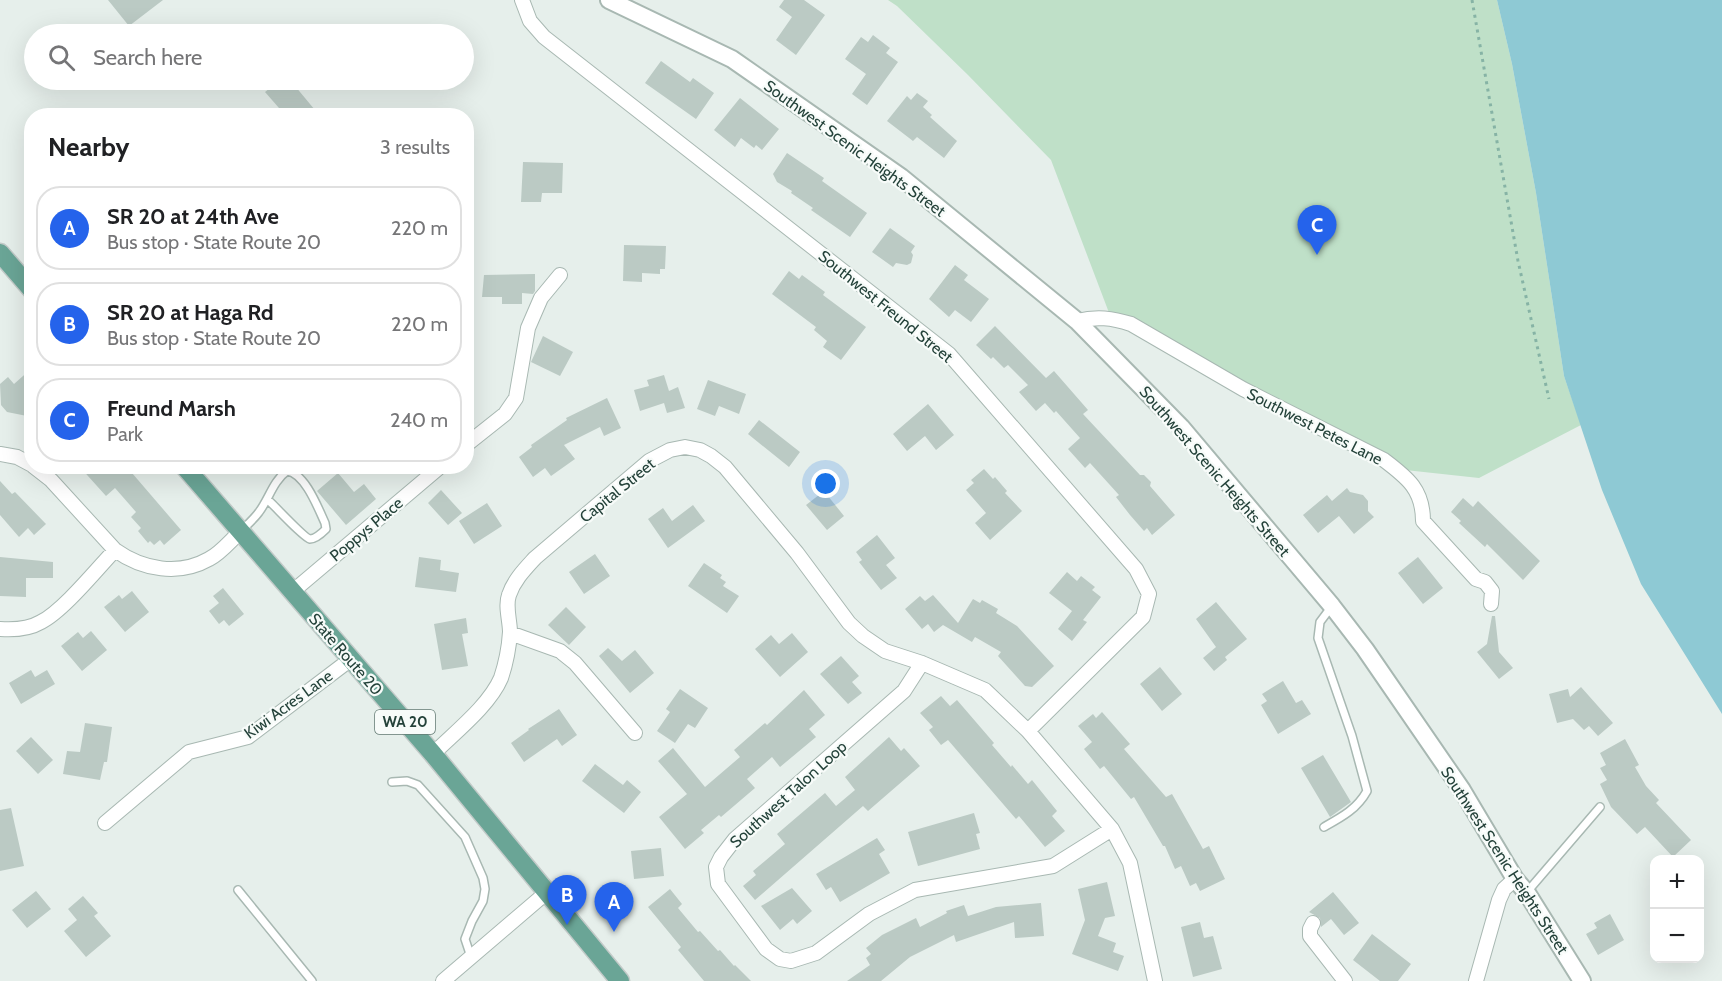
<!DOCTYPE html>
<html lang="en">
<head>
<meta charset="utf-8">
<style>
  :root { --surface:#fff; --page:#f2f2f2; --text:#202124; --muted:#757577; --line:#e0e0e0; --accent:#2563eb }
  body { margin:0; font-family:Cabin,sans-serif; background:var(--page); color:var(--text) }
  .controls { position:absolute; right:18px; bottom:18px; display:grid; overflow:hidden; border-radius:12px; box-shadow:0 6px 24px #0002 }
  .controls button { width:54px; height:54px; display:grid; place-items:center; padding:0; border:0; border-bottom:2px solid var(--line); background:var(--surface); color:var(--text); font:30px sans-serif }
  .you { position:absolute; left:826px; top:484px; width:21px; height:21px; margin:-15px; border:4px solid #fff; border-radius:50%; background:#1a73e8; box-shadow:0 0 0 9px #1a73e833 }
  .badge { display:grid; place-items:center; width:39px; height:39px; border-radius:50%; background:var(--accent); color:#fff; font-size:20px; font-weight:700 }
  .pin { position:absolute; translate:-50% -50px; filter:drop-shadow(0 2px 3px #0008) }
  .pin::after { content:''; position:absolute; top:32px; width:21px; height:18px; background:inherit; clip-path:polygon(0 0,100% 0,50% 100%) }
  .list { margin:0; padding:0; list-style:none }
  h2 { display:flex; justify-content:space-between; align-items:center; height:78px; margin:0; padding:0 24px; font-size:26px }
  h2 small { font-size:20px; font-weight:400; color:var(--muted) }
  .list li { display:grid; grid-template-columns:39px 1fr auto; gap:18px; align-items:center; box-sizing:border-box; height:84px; margin:0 12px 12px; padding:0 12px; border:2px solid var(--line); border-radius:24px }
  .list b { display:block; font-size:22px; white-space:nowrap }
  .list p { margin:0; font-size:20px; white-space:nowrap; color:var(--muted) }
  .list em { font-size:20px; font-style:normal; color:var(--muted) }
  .icon { flex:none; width:33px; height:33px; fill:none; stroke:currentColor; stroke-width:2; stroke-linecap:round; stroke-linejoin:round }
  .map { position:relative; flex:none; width:1722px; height:981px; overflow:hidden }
  .search { position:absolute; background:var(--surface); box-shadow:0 6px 24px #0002; left:24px; top:24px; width:450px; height:66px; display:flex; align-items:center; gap:15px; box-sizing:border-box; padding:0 21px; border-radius:33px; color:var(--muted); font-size:22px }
  .panel { position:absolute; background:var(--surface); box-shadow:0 6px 24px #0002; left:24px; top:108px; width:450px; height:366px; border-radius:24px }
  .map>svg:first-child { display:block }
  .green { fill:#bfe0c8 }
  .water { fill:#8ec9d4 }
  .building { fill:#bbcac4 }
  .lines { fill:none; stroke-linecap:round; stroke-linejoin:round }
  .service-casing { stroke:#a8b8b2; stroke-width:10 }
  .minor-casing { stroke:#a8b8b2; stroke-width:16 }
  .tertiary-casing { stroke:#a8b8b2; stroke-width:20 }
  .primary-casing { stroke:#c2cac8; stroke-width:21 }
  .path { stroke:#86b3a5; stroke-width:3; stroke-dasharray:3 4.5; stroke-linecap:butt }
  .service { stroke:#fff; stroke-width:7 }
  .minor { stroke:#fff; stroke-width:14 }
  .tertiary { stroke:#fff; stroke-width:16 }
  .primary { stroke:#6aa596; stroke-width:18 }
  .labels { text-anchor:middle; stroke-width:4.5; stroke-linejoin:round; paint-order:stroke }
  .shield { fill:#f7fbf9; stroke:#637a73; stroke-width:1.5 }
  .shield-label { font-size:15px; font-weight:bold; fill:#24423a }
  .street-label { font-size:16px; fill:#24423a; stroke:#f7fbf9 }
</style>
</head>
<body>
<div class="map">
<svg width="1722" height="981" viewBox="0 0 1722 981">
  <rect width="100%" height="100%" fill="#e6efeb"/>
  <path class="green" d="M888,0H1497L1512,64L1536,193L1564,376L1581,425L1479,478L1396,469L1111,318L1051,160L968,75L897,6Z"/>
  <path class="water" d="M1497,0H1722V714L1641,584L1602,490L1564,376L1536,193L1512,64Z"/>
  <path class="building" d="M108,0H163L129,26Z
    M784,0H804L825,15L796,55L776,40L792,17L779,7Z
    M873,35L890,48L886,53L898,62L867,105L852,94L866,74L845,59L861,37L868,42Z
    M661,61L690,82L693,78L714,93L696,119L645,83Z
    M280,80H290L320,116H286L265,92Z
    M917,93L928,101L923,107L932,115L930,117L957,141L944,158L917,137L913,141L887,121L907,96L911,100Z
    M740,98L779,129L762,150L756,145L754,148L741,138L735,147L714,130Z
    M787,153L824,178L822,181L867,213L850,237L811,210L813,208L791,193L792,191L777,182L773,174Z
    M523,162L563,163L562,193H542L541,202H521Z
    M890,228L915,246L911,252L913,255L911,263L907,265L896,263L893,267L872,252Z
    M624,245L666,246L665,269H660V274L642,273V282L623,281Z
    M955,265L968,275L964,280L989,299L971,322L955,310L949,317L929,299Z
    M789,271L799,279L802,275L825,292L823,295L866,327L841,360L823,347L827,341L814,330L816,327L772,294Z
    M535,274V291L533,294L522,293V304H502V297H482L484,275Z
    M995,326L1046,378L1054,371L1088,410L1083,414L1140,475H1144L1151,482L1150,486L1175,515L1152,535L1147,528L1144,531L1130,515L1116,497L1119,495L1090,463L1085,468L1068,449L1080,438L1056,411L1054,413L1045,403L1036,411L1019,392L1028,385L1008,365L1004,368L993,357L991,359L976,345Z
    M543,336L573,352L560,376L531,362Z
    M32,368V417L7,412L1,405L0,384L8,377L14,384Z
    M664,375L669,391L678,387L685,408L667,413L664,403L640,411L634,390L649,386L647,380Z
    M708,380L746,394L739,414L719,406L715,416L697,409Z
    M607,398L621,428L604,436L600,427L564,445L575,459L551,476L545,468L533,477L519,457L532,447L531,445L567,420L566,418Z
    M928,404L954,435L936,450L925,436L907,451L893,434Z
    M759,420L800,452L789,467L748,434Z
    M79,466H126L181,530L164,545L160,540L154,545L150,541L148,543L138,531L141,528L131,517L136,512L115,488L106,496Z
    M984,469L993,479L995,477L1007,491L1005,493L1022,511L990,540L975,523L986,513L966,490L974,483L971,480Z
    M338,473L354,492L364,484L376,499L346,525L317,491Z
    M0,481L12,494L15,492L46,524L34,535L28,528L19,537L0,515Z
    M1347,488L1350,492L1363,495L1368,501V511L1374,517L1354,534L1339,516L1318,533L1303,515L1327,495L1332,501Z
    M441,490L462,513L448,525L428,503Z
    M824,491L844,516L827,530L806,505Z
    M1463,498L1473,507L1478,501L1540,561L1523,580L1487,544L1485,547L1459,523L1461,521L1451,512Z
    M487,503L502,526L474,544L459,521Z
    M693,505L705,521L668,548L648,519L663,508L672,521Z
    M877,535L895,558L886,565L897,578L881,590L859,562L862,560L856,552Z
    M595,554L610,576L584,594L569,572Z
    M0,557L53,562V578H26V597L0,596Z
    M419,557L441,560L440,570L459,573L456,592L415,587Z
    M1418,557L1443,588L1423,604L1398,573Z
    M704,563L722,575L720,578L726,582L723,586L739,596L727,613L688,586Z
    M1067,572L1077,581L1081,576L1095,587L1092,590L1101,597L1083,620L1087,622L1072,641L1058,629L1072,611L1049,593Z
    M223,588L244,614L229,626L224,620L219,624L209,611L219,603L213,596Z
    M132,591L149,612L125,632L104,607L119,595L122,599Z
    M933,595L958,623L973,599L980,603L982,600L998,609L996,613L1017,626L1054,666L1032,687L1025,686L998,656L1001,652L975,637L972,642L943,625L934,632L928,624L922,629L905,609L920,596L925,601Z
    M1216,602L1247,639L1225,657L1227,660L1214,671L1203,658L1216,647L1196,619Z
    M566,607L586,627L569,645L548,625Z
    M1492,616H1495L1499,652L1513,668L1499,679L1477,652L1487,644Z
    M466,618L468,633L462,634L468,666L442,670L434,624Z
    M91,631L107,650L82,671L61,646L78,632L83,638Z
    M792,633L808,652L780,677L755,649L771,635L779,644Z
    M608,648L622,661L635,650L654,673L630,693L599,656Z
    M841,656L859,676L852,682L862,693L848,704L820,674Z
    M1160,667L1182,694L1162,711L1140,684Z
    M31,670L35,677L47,670L55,684L21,704L9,683Z
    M1283,681L1296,703L1302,700L1311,714L1278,734L1261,705L1267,701L1262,694Z
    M1581,687L1613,723L1598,736L1589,726L1584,730L1573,719L1557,723L1549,694L1568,689L1570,697Z
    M680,689L708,708L695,728L688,724L675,743L657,731L670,712L666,709Z
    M804,690L825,715L809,729L816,737L780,767L772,757L747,779L755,788L721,817L719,815L701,830L704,833L685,849L659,817L687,794L658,761L673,748L705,787L740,757L734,750L765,723L767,725Z
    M941,696L950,706L957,700L994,743L992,745L1011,767L1012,765L1028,784L1032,780L1057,811L1052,816L1065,831L1045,847L1019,816L1016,819L948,740L941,745L929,730L933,727L920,713Z
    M559,709L577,735L562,746L557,739L524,762L511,743L529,730L528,729Z
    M1102,712L1130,744L1124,749L1166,797L1172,794L1203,849L1209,846L1225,879L1200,891L1196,883L1190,886L1181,866L1175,869L1165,846H1163L1134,797L1131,799L1104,766L1100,769L1084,749L1092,742L1078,726L1093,714L1096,718Z
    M85,723L112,727L107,762H104L100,780L63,774L67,751L80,752Z
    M31,737L53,760L38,774L16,751Z
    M889,737L901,751L904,748L920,766L868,811L863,806L755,900L743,886L756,875L753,871L785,844L777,834L825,793L836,806L855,790L845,777Z
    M1625,739L1639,765L1635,767L1646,786L1659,800L1656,803L1691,840L1673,857L1645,827L1637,834L1611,807L1600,784L1607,780L1600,768L1606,765L1600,753Z
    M1323,755L1351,802L1330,817L1301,768Z
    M595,764L623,785L627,780L641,792L624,813L582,781Z
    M11,808L24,866L0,871V810Z
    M974,813L980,833L976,834L980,849L918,866L908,832Z
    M877,838L885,850L879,854L890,873L840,902L831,887L826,890L816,874Z
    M661,848L664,876L634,879L631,851Z
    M1107,882L1115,916L1105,918L1098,936L1116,943L1113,952L1124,956L1118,971L1072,954L1085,920L1078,889Z
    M792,888L812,911L797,924L793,919L780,930L761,906Z
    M670,889L682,904L678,908L698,932L700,931L718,951L720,950L734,966L735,965L751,981H704L678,950L681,947L648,907Z
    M36,891L51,909L27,928L12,910Z
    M1333,892L1359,923L1344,935L1331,919L1321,927L1320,918L1309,912Z
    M83,896L98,913L94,916L111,936L86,957L64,931L77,920L68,909Z
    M1041,903L1044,936L1015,938L1014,922L956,942L954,935L910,957L881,981H847L870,965L866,958L871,954L866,948L882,935L916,918L920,927L947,913L946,911L964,905L968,916L996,907Z
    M1610,914L1624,940L1598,955L1586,934L1597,928L1594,923Z
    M1200,922L1204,938L1213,936L1222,969L1193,977L1181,927Z
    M1372,934L1411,964L1398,981H1380L1353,960Z"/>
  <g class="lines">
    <g class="service-casing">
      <path id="service" d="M241,531C247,525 254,519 259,512C269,499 273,481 287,471C305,473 318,508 325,523L326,529C322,533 316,539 310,539C304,538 275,506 267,499
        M392,782L407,781L418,785L465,837L483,878L485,889L483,901L472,921L465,939L471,957
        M1324,827C1342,817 1357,809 1367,791L1352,736L1318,638L1320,622L1332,606
        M238,890L312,981
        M1527,892L1600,807"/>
    </g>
    <g class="minor-casing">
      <path id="minor" d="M522,0L530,21L544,37L949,354L1136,569L1149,594L1143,617L1028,731
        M1077,321C1097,316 1112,318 1131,324L1243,389L1384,460C1408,478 1423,490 1423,521L1476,579L1485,582L1492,591L1491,604
        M466,445L505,414L516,398L528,328L541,298L560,275
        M0,454L17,457L32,465
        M33,466L51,480L115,550C143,570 179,576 209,559C221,553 231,540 241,531
        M292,592L441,466
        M0,629C14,630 29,629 41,622C63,611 97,569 115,550
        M510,633L560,651L575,663L635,733
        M922,663L904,691L735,839L721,857L716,867L718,884L766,949L780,959L791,961L816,953L869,914L915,890L1053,866L1112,829
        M433,754C454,733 489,706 501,678C506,663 509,648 510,632C510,621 505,606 509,595C514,580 525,569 535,558L649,461L670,450L685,447L700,450L711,456L725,467L797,553L849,623L863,636L885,651L922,663L985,690L1028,731L1112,829L1130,863L1155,981
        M105,823L189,752L248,737L351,659
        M1313,923L1310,929V936L1345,981
        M443,981L546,893
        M1476,981L1499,900L1504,889L1515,879"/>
    </g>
    <g class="tertiary-casing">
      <path id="tertiary" d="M609,0L732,59L901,177L1077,321L1181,427L1332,606L1365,649L1462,790L1515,879L1527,893L1582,981"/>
    </g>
    <g class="primary-casing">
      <path id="primary" d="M0,253L32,290
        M184,466L433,754L620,981"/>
    </g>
    <path class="path" d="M1472,0L1518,261L1549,399"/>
    <use href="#service" class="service"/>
    <use href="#minor" class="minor"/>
    <use href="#tertiary" class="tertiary"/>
    <use href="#primary" class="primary"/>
  </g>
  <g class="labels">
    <rect class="shield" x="375" y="710" width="60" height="24" rx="4.5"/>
    <g class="shield-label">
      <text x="405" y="727">WA 20</text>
    </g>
    <g class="street-label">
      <text transform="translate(855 148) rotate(36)" y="6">Southwest Scenic Heights Street</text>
      <text transform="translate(886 306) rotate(39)" y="6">Southwest Freund Street</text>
      <text transform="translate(1315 426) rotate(27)" y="6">Southwest Petes Lane</text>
      <text transform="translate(1215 471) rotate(49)" y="6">Southwest Scenic Heights Street</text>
      <text transform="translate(617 490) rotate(-39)" y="6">Capital Street</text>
      <text transform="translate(366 529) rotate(-40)" y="6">Poppys Place</text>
      <text transform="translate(346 654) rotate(49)" y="6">State Route 20</text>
      <text transform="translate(288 704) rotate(-36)" y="6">Kiwi Acres Lane</text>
      <text transform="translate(788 794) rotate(-42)" y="6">Southwest Talon Loop</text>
      <text transform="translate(1505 860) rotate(57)" y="6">Southwest Scenic Heights Street</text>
    </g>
  </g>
</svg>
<div class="controls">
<button>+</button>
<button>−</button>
</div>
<div class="you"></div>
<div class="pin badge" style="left:614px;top:932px">A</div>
<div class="pin badge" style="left:567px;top:925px">B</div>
<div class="pin badge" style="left:1317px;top:255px">C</div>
<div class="search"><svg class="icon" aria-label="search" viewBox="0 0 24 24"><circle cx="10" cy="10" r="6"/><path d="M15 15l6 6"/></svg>Search here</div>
<section class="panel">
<h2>Nearby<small>3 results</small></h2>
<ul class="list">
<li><span class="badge">A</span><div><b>SR 20 at 24th Ave</b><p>Bus stop · State Route 20</p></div><em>220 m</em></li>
<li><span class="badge">B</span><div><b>SR 20 at Haga Rd</b><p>Bus stop · State Route 20</p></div><em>220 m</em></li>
<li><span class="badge">C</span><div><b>Freund Marsh</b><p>Park</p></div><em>240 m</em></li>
</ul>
</section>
</div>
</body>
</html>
